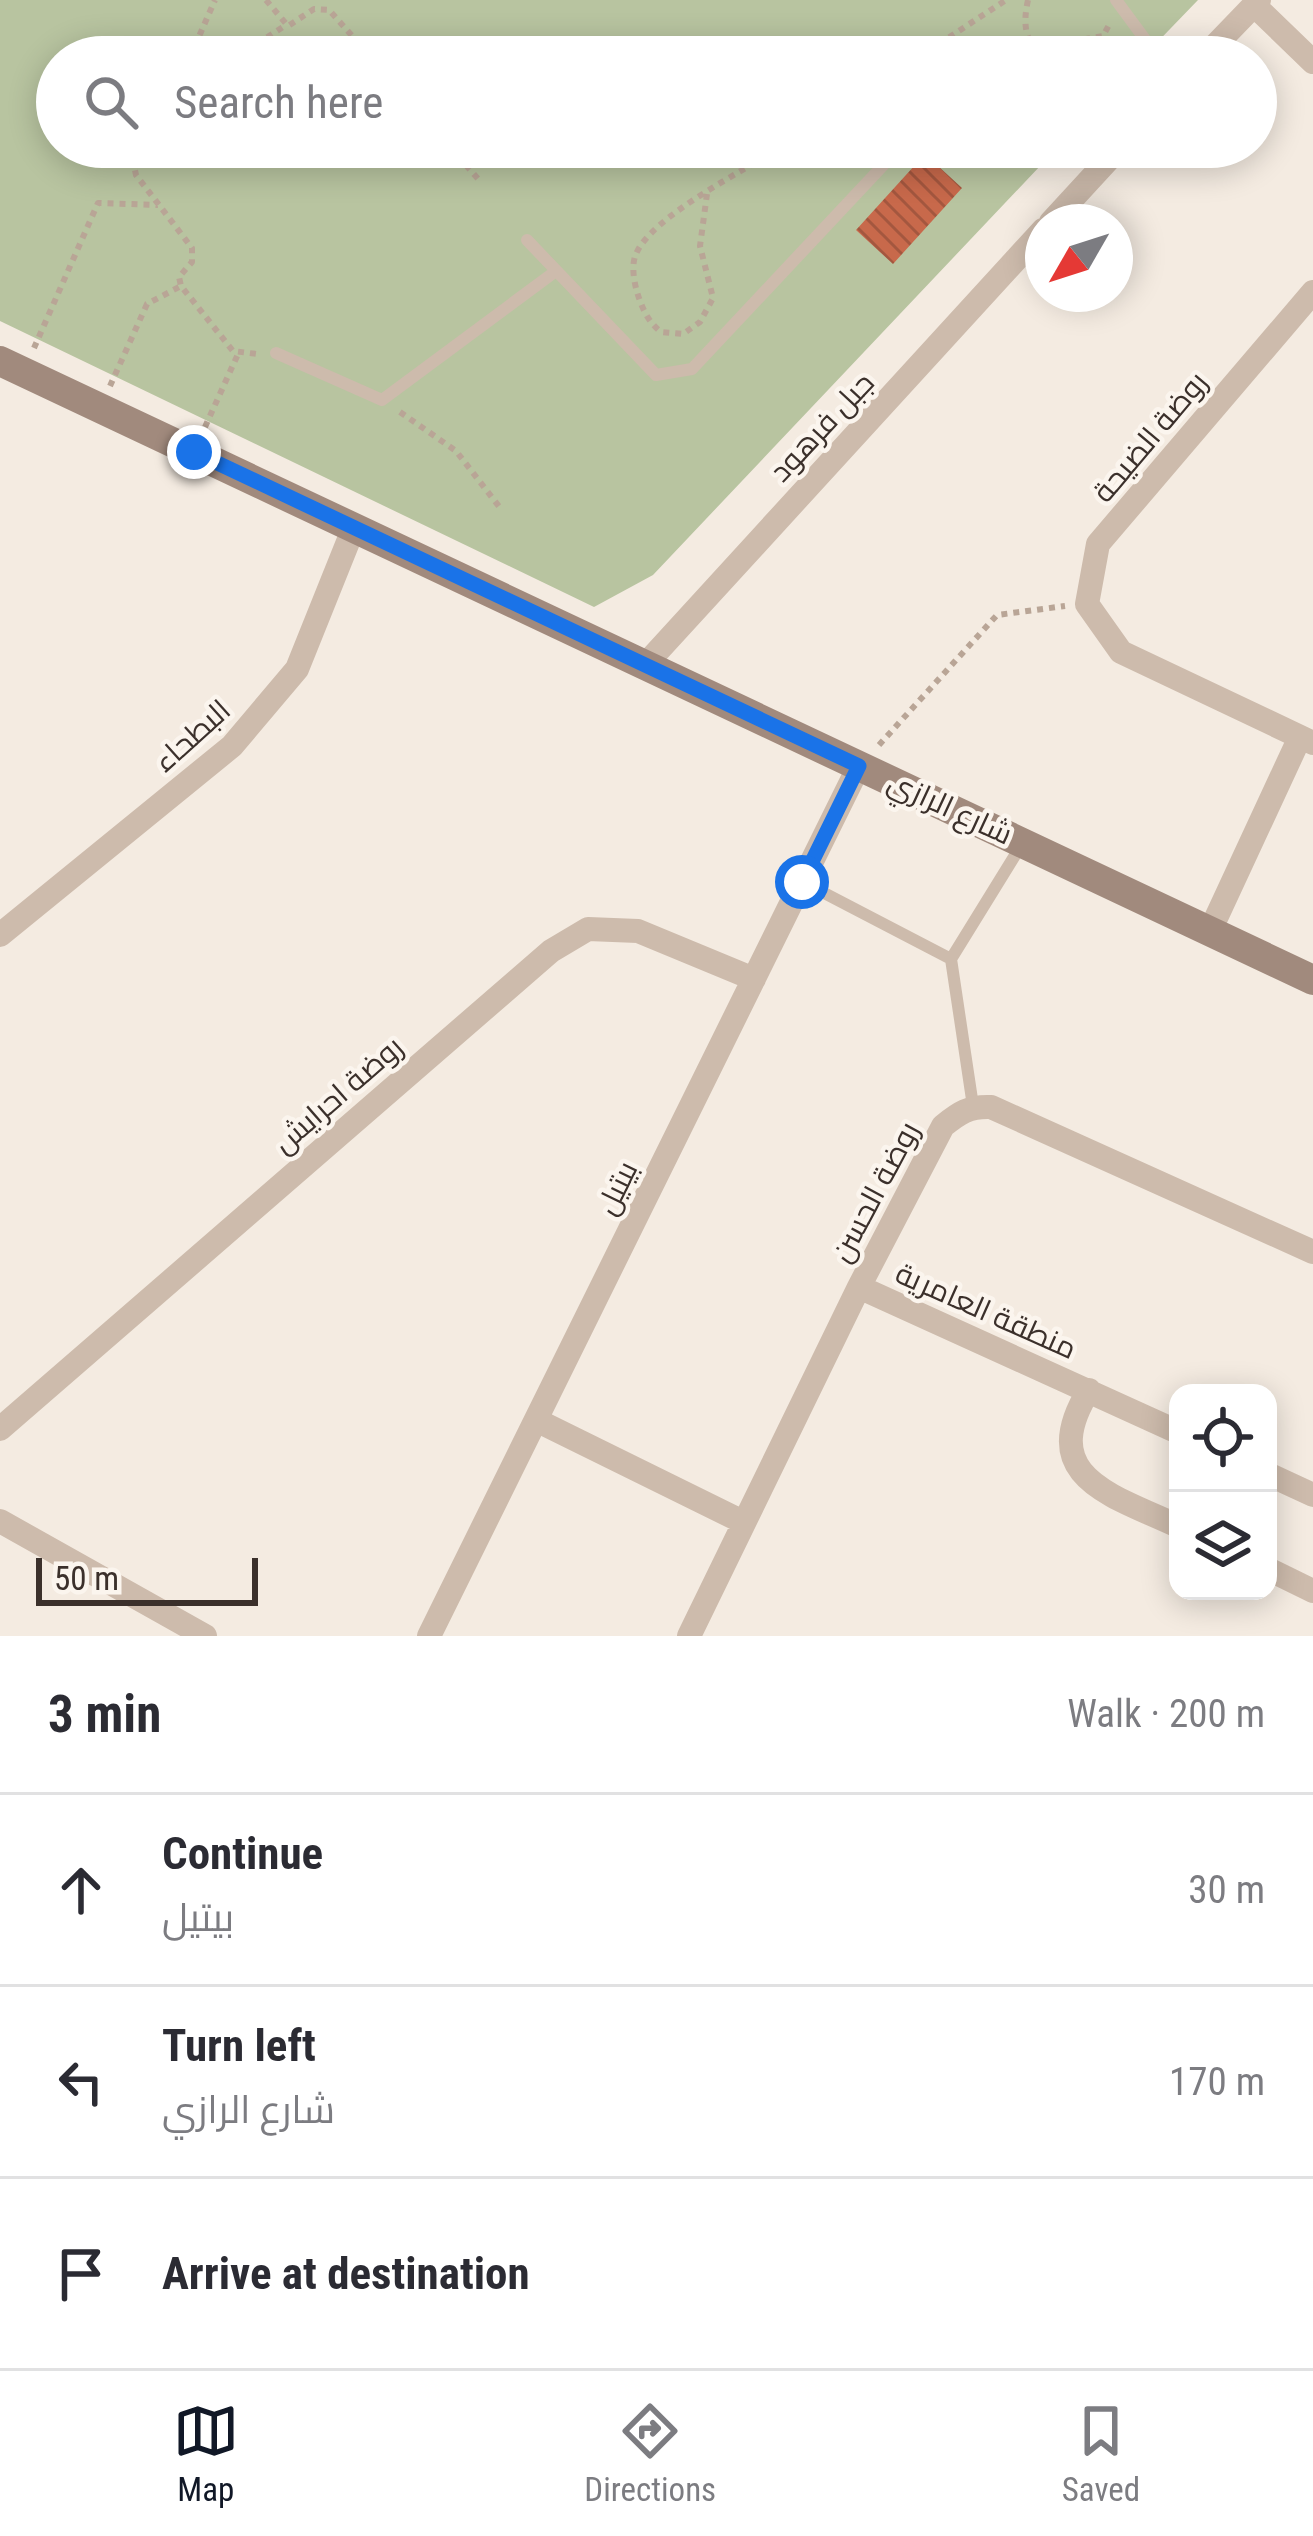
<!DOCTYPE html>
<html lang="en">
<head>
<meta charset="utf-8">
<style>
  :root { --surface:#fff; --page:#f2f2f3; --text:#2b2b33; --muted:#7c7c81; --line:#e1e1e2; --accent:#111827 }
  body { margin:0; font-family:"Roboto Condensed",Cairo,sans-serif; background:var(--page); color:var(--text) }
  .controls { position:absolute; right:36px; bottom:36px; display:grid; overflow:hidden; border-radius:24px; box-shadow:0 6px 30px #0003 }
  .controls button { width:108px; height:108px; display:grid; place-items:center; padding:0; border:0; border-bottom:3px solid var(--line); background:var(--surface); color:var(--text); font:60px sans-serif }
  .compass { position:absolute; left:1025px; top:204px; width:108px; height:108px; border-radius:50%; background:var(--surface); box-shadow:0 6px 30px #0003; rotate:231deg }
  .scale { position:absolute; left:36px; bottom:30px; width:222px; box-sizing:border-box; padding-left:12px; border:6px solid #3b302b; border-top:0; font-size:33px; line-height:42px; white-space:nowrap; color:#3b302b; -webkit-text-stroke:9px #fbf5ee; paint-order:stroke }
  .stop { position:absolute; width:36px; height:36px; margin:-27px; border:9px solid #1a73e8; border-radius:50%; background:#fff }
  .stop.end { background:#1a73e8; border-color:#fff; box-shadow:0 3px 12px #0008 }
  .list { margin:0; padding:0; list-style:none }
  h2 { display:flex; justify-content:space-between; align-items:center; height:156px; margin:0; padding:0 48px; font-size:51px }
  h2 small { font-size:39px; font-weight:400; color:var(--muted) }
  .list li { display:grid; grid-template-columns:78px 1fr auto; gap:36px; align-items:center; box-sizing:border-box; height:192px; padding:0 48px; border-top:3px solid var(--line) }
  .list b { display:block; font-size:45px; white-space:nowrap }
  .list p { margin:0; font-size:39px; white-space:nowrap; color:var(--muted) }
  .list em { font-size:39px; font-style:normal; color:var(--muted) }
  .icon { flex:none; width:66px; height:66px; fill:none; stroke:currentColor; stroke-width:2; stroke-linecap:round; stroke-linejoin:round }
  .map { position:relative; flex:none; width:1313px; height:1636px; overflow:hidden }
  .search { position:absolute; background:var(--surface); box-shadow:0 6px 30px #0003; left:36px; right:36px; top:36px; height:132px; display:flex; align-items:center; gap:30px; box-sizing:border-box; padding:0 42px; border-radius:66px; color:var(--muted); font-size:45px }
  .sheet { height:732px; background:var(--surface) }
  nav { display:flex; justify-content:space-around; align-items:center; box-sizing:border-box; height:168px; border-top:3px solid var(--line); background:var(--surface); font-size:33px; color:var(--muted) }
  nav a { display:grid; justify-items:center; gap:6px }
  nav .on { color:var(--accent) }
  .map>svg:first-child { display:block }
  .green { fill:#b8c4a0 }
  .building { fill:url(#building-back-hatch) }
  .lines { fill:none; stroke-linecap:round; stroke-linejoin:round }
  .path { stroke:#b9a596; stroke-width:6; stroke-dasharray:6 6; stroke-linecap:butt }
  .lane { stroke:#cdbbac; stroke-width:12 }
  .street { stroke:#cdbbac; stroke-width:24 }
  .secondary { stroke:#a18a7d; stroke-width:30 }
  .route { stroke:#1a73e8; stroke-width:15 }
  .labels { text-anchor:middle; stroke-width:9; stroke-linejoin:round; paint-order:stroke }
  .street-label { font-size:30px; fill:#3b302b; stroke:#fbf5ee }
</style>
</head>
<body>
<div class="map">
<svg width="1313" height="1636" viewBox="0 0 1313 1636">
  <defs>
    <pattern id="building-back-hatch" width="6" height="6" patternUnits="userSpaceOnUse" patternTransform="scale(3)"><rect width="6" height="6" fill="#c8694b"/><path d="M-1 5l2 2M0 0l6 6M5-1l2 2" fill="none" stroke="#a4573f"/></pattern>
  </defs>
  <rect width="100%" height="100%" fill="#f4ebe1"/>
  <path class="green" d="M0,0H1198L1143,57H57V147H1058L653,575L594,607L0,321Z"/>
  <path class="building" d="M963,147H996L981,164Z
    M925,154L962,188L893,264L856,230Z"/>
  <g class="lines">
    <path class="path" d="M266,0L288,26L314,9L329,10L371,57
      M1028,0C1023,23 1024,40 1042,57
      M190,57L215,0
      M237,57L286,25
      M919,57L1006,0
      M1004,57L1015,50L1026,57
      M1070,57L1080,40L1103,36L1109,25
      M130,147L136,175L192,248V262L179,277L181,286L233,351L257,354
      M450,147L479,180
      M909,156L913,159L923,147
      M707,194L700,246L713,298L700,322L683,334L661,332C648,322 642,308 637,292C634,281 631,265 636,254C652,216 745,170 782,147
      M34,348L98,203L158,205
      M110,386L147,304L181,286
      M400,412L456,451L501,509
      M205,427L238,354
      M879,745L997,615L1065,606"/>
    <path class="lane" d="M1116,0L1158,57
      M527,240L656,375L692,369L890,158
      M276,353L382,400L556,271
      M803,882L951,959
      M973,1106L951,959L1022,844"/>
    <path class="street" d="M1254,5L1313,62
      M1204,57L1259,0
      M1051,222L1120,147
      M1313,292L1098,544L1087,604L1121,652L1313,743
      M645,665L1043,230
      M1210,931L1300,737
      M0,935L232,746L297,669L354,527
      M859,1287L1178,1432
      M1089,1390C1035,1477 1112,1495 1178,1526
      M536,1420L743,1522
      M0,1429L551,951L588,929L638,931L754,979
      M1268,1474L1313,1495
      M0,1521L205,1636
      M1268,1569L1313,1591
      M429,1636L859,766
      M689,1636L859,1287L943,1126C959,1113 969,1106 991,1107L1313,1252"/>
    <path class="secondary" d="M0,361L1313,980"/>
  </g>
  <g class="lines">
    <path class="route" d="M194,452L859,766L802,882"/>
  </g>
  <g class="labels">
    <g class="street-label">
      <text transform="translate(822 427) rotate(-47)" y="10">جبل فرهود</text>
      <text transform="translate(1150 437) rotate(-50)" y="10">روضة الضيحة</text>
      <text transform="translate(192 736) rotate(-42)" y="10">البطحاء</text>
      <text transform="translate(950 808) rotate(25)" y="10">شارع الرازي</text>
      <text transform="translate(338 1095) rotate(-41)" y="10">روضة احرايش</text>
      <text transform="translate(617 1188) rotate(-64)" y="10">بيتيل</text>
      <text transform="translate(875 1192) rotate(-62)" y="10">روضة الحسن</text>
      <text transform="translate(986 1311) rotate(24)" y="10">منطقة العامرية</text>
    </g>
  </g>
</svg>
<div class="controls">
<button><svg class="icon" aria-label="locate" viewBox="0 0 24 24"><circle cx="12" cy="12" r="6"/><path d="M12 2v4M12 18v4M2 12h4M18 12h4"/></svg></button>
<button><svg class="icon" aria-label="layers" viewBox="0 0 24 24"><path d="M12 4l9 5-9 5-9-5zM3 14l9 5 9-5"/></svg></button>
</div>
<svg class="compass" viewBox="-18 -18 36 36"><path d="M0-13l5 13h-10z" fill="#e53935"/><path d="M0 13l5-13h-10z" fill="#7c7c81"/></svg>
<div class="scale">50 m</div>
<div class="stop" style="left:802px;top:882px"></div>
<div class="stop end" style="left:194px;top:452px"></div>
<div class="search"><svg class="icon" aria-label="search" viewBox="0 0 24 24"><circle cx="10" cy="10" r="6"/><path d="M15 15l6 6"/></svg>Search here</div>
</div>
<section class="sheet">
<h2>3 min<small>Walk · 200 m</small></h2>
<ul class="list">
<li><svg class="icon" aria-label="ahead" viewBox="0 0 24 24"><path d="M12 20V5M6 11l6-6 6 6"/></svg><div><b>Continue</b><p>بيتيل</p></div><em>30 m</em></li>
<li><svg class="icon" aria-label="left" viewBox="0 0 24 24"><path d="M17 20v-9H6M10 6l-5 5 5 5"/></svg><div><b>Turn left</b><p>شارع الرازي</p></div><em>170 m</em></li>
<li><svg class="icon" aria-label="arrive" viewBox="0 0 24 24"><path d="M6 21V4h12l-3 4 3 4H6"/></svg><div><b>Arrive at destination</b></div></li>
</ul>
</section>
<nav>
<a class="on"><svg class="icon" aria-label="map" viewBox="0 0 24 24"><path d="M3 6l6-2 6 2 6-2v14l-6 2-6-2-6 2zM9 4v14M15 6v14"/></svg>Map</a>
<a><svg class="icon" aria-label="directions" viewBox="0 0 24 24"><path d="M12 3l9 9-9 9-9-9zM9 14v-3h6M13 9l2 2-2 2"/></svg>Directions</a>
<a><svg class="icon" aria-label="saved" viewBox="0 0 24 24"><path d="M7 4h10v16l-5-4-5 4z"/></svg>Saved</a>
</nav>
</body>
</html>
